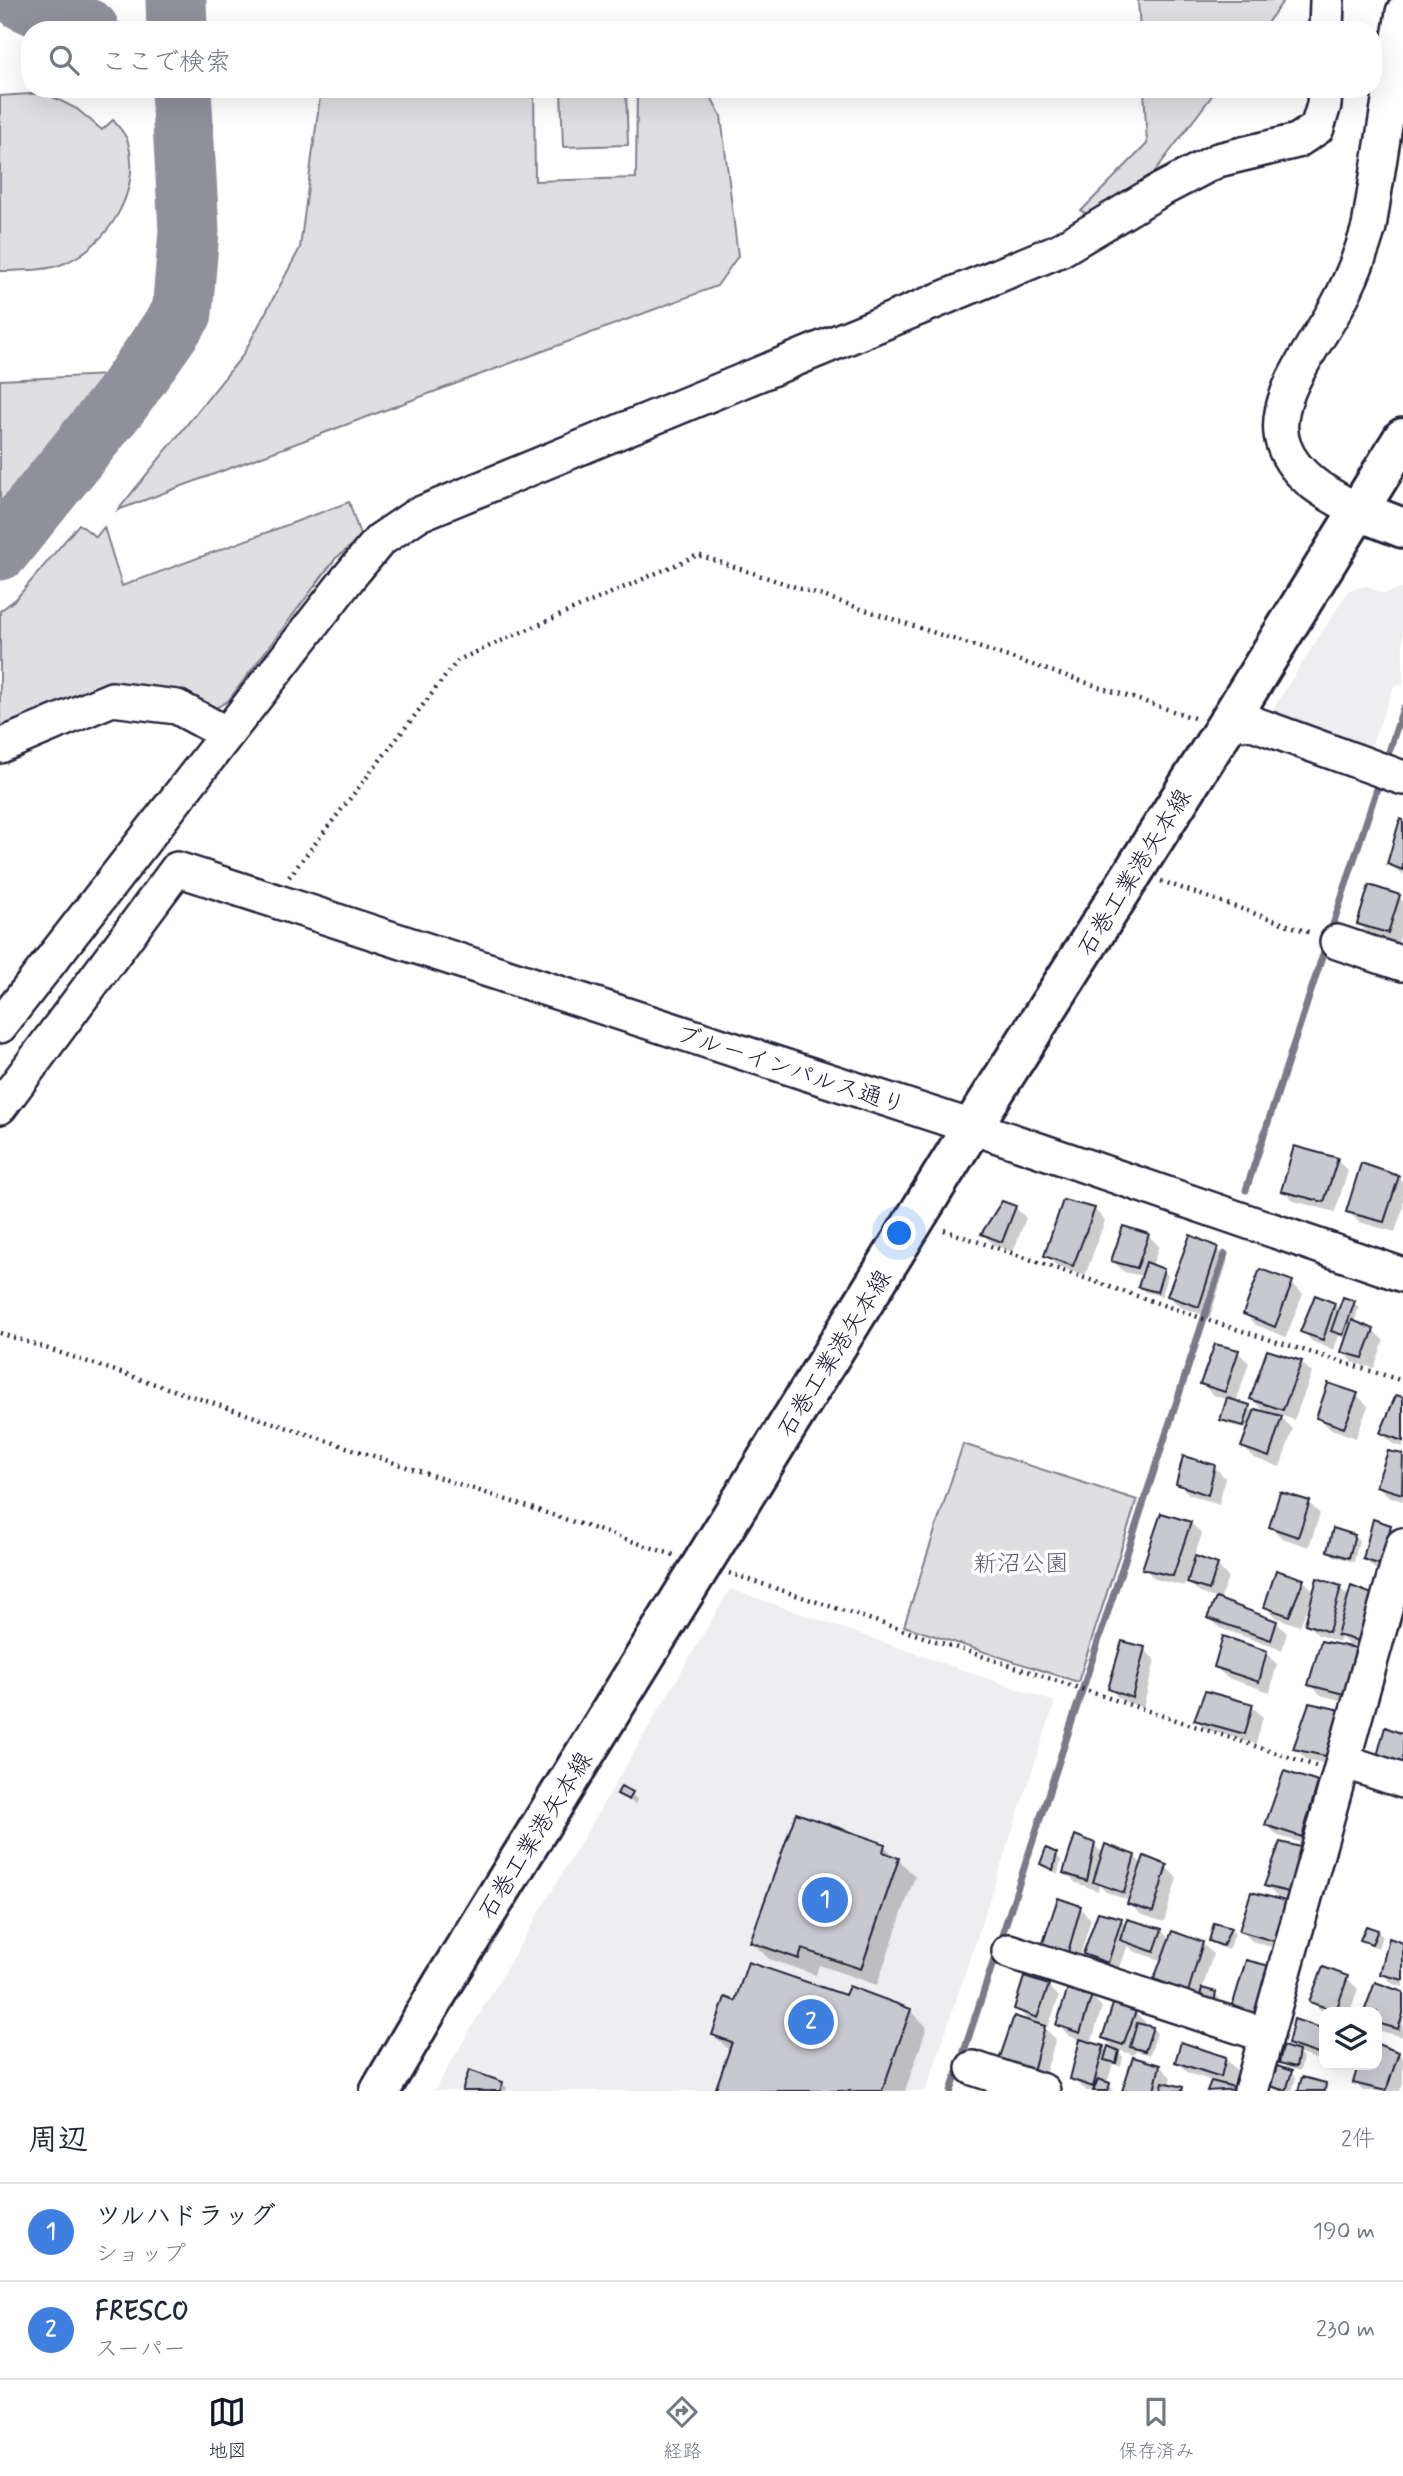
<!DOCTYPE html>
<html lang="ja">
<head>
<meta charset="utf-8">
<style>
  :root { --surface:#fff; --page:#f6f6f7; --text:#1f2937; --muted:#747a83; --line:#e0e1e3; --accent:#111827 }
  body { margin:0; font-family:Mynerve,"Klee One",sans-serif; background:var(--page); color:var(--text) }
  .controls { position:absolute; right:21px; bottom:21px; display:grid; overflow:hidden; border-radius:14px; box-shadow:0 7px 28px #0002 }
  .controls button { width:63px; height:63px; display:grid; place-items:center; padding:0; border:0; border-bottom:2px solid var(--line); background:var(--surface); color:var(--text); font:35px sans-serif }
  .you { position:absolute; left:900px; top:1234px; width:24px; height:24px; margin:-18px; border:5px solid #fff; border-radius:50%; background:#1a73e8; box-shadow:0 0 0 10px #1a73e833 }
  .badge { display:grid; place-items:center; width:46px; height:46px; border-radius:50%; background:var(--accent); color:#fff; font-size:23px; font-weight:700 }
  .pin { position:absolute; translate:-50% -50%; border:4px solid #fff; box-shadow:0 2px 7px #0006 }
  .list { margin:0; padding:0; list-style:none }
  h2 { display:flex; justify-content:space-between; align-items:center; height:91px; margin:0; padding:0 28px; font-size:30px }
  h2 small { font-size:23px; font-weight:400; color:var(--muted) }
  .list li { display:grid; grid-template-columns:46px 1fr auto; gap:21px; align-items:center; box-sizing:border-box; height:98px; padding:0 28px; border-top:2px solid var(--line) }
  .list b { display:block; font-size:26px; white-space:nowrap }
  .list p { margin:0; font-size:23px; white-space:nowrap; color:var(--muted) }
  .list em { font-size:23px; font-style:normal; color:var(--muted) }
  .icon { flex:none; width:38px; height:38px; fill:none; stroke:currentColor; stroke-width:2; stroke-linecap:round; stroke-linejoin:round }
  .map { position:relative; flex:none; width:1403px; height:2091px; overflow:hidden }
  .search { position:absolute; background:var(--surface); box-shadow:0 7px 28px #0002; left:21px; right:21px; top:21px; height:77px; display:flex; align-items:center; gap:18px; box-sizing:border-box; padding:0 24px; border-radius:28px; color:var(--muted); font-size:26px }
  .sheet { height:287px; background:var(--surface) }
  nav { display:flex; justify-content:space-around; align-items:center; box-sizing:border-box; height:98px; border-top:2px solid var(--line); background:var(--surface); font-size:19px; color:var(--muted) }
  nav a { display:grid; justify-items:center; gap:4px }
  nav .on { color:var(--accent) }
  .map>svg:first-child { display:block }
  .built { fill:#eeeef1 }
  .green { fill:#dfdfe2; stroke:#80808e; stroke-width:2 }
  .shadow { fill:#0003 }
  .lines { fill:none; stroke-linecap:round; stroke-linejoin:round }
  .stream { stroke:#7a7a88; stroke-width:7 }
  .taxiway { stroke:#90909d; stroke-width:61 }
  .building { fill:#c8c8cf; stroke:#22223b; stroke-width:2 }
  .minor-casing { stroke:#22223b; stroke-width:38 }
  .major-casing { stroke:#22223b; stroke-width:44 }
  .path { stroke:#22223b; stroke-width:4.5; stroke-dasharray:2 5; stroke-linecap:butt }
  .minor { stroke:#fff; stroke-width:33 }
  .major { stroke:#fff; stroke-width:38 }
  .labels { text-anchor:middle; stroke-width:7; stroke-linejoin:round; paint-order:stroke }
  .street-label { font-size:24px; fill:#22223b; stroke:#fff }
  .park-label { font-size:24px; fill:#5b5b6d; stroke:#fff }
</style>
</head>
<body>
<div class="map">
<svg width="1403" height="2091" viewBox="0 0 1403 2091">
  <rect width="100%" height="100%" fill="#fff"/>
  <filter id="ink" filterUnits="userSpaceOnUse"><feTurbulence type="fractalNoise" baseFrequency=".0143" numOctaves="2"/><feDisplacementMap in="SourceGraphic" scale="14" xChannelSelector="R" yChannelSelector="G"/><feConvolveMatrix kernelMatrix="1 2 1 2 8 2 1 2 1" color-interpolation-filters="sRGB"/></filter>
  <g filter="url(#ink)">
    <path class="built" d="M1366,586L1384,594L1403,588V686L1395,684L1370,749L1267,718L1349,590Z
      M730,1589L1055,1702L926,2091H434Z"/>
    <path class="green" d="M1138,0H1284L1262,30H1140Z
      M321,89H534L535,181L636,178L637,89H707L721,116L738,256L717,286L118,510L243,355L300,248Z
      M561,89H626L628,145L563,147Z
      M1144,89H1217L1131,203L1102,221L1081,211L1147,144Z
      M45,93L77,109L102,130L113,120C118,126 126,134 128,142C142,190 109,244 65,263C44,272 22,270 0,271V96Z
      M109,375L26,476L0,502V380Z
      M349,502L361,538L336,558L228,701L214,709L174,690L129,684L0,737V611L16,599L79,524L96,537L104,527L122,586Z
      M963,1444L1137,1500L1078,1682L904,1626Z"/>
    <path class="shadow" d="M1403,822V876L1389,864Z
      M1399,897L1403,901V929L1398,943L1370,935L1359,924Z
      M1337,1160L1348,1171L1335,1212L1294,1201L1283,1190Z
      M1398,1177L1403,1182V1208L1395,1232L1359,1222L1348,1211Z
      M1015,1207L1026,1218L1013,1252L994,1245L983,1234Z
      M1094,1209L1105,1220L1085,1276L1057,1266L1046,1255Z
      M1148,1235L1159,1246L1152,1266L1163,1270L1168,1276L1162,1296L1145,1292L1140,1287L1143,1276L1124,1272L1113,1261Z
      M1217,1249L1228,1260L1210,1317L1180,1307L1169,1296Z
      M1292,1283L1303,1294L1286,1337L1256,1325L1245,1314Z
      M1344,1299L1354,1303L1359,1308L1354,1322L1373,1330L1384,1341L1374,1368L1354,1363L1343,1352L1347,1339L1339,1336L1334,1350L1313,1342L1302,1331L1334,1304L1340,1310Z
      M1238,1352L1249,1363L1236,1403L1249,1407L1255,1413L1267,1414L1252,1399L1301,1362L1312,1373L1294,1420L1278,1414L1293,1429L1280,1467L1254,1458L1243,1447L1249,1430L1227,1424L1222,1419L1228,1400L1213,1395L1202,1384Z
      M1357,1395L1368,1406L1356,1438L1329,1428L1318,1417Z
      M1403,1399V1447L1393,1444L1382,1433Z
      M1389,1453L1403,1456V1501L1389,1497L1378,1486Z
      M1214,1466L1225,1478L1219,1505L1189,1494L1178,1483Z
      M1309,1503L1320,1514L1309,1547L1282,1538L1271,1527Z
      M1162,1515L1191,1523L1202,1534L1194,1557L1217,1565L1228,1577L1220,1601L1276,1622L1287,1633L1282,1650L1220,1628L1209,1617L1218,1599L1200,1593L1186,1580L1184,1586L1155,1579L1144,1568Z
      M1391,1526L1402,1537L1391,1574L1376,1570L1364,1559Z
      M1354,1536L1359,1541L1354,1562L1334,1556L1329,1551Z
      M1303,1580L1315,1592L1340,1588L1349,1597L1374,1652L1356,1647L1371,1662L1359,1705L1321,1695L1310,1684L1354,1650L1341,1637L1340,1642L1318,1635L1307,1624L1313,1602L1310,1601L1300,1626L1277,1618L1266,1607Z
      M1144,1649L1155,1660L1143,1708L1121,1700L1110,1689Z
      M1266,1652L1277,1664L1270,1692L1227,1678L1216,1667Z
      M1310,1705L1340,1767L1306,1759L1295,1748Z
      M1252,1706L1263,1717L1256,1744L1207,1730L1196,1719Z
      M1318,1783L1329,1795L1313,1846L1278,1836L1267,1825Z
      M622,1788L637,1799L635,1804L619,1793Z
      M1281,1844L1308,1904L1281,1898L1296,1913L1287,1952L1252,1941L1241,1930L1281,1901L1266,1886Z
      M1094,1845L1104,1854L1134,1856L1143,1865L1166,1867L1177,1878L1164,1922L1140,1914L1129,1903L1130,1901L1106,1892L1099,1885L1098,1891L1076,1883L1065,1872Z
      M884,1846L915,1876L877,1985L819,1965L816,1975L769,1959L752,1942Z
      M1056,1854L1061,1860L1058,1874L1042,1864Z
      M1080,1908L1091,1919L1077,1966L1054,1959Z
      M1099,1914L1122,1920L1127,1925L1161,1930L1170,1940L1202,1943L1213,1954L1202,1990L1215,1994L1220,1999L1218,2012L1167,1989L1156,1978L1163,1961L1133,1951L1128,1945L1118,1973L1096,1965L1085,1954Z
      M1230,1929L1235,1934L1228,1950L1216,1945L1211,1940Z
      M1377,1931L1382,1936L1378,1948L1368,1944L1362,1939Z
      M1403,1945V1987L1393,1984L1382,1973Z
      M1347,1978L1358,1989L1350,2012L1324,2013L1311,2001Z
      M1376,1984L1403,1994V2037L1377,2030V2012H1366Z
      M1048,1986L1059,1997L1048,2027L1041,2025L1056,2039L1042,2085L1010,2077L1032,2024L1016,2008Z
      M1091,1996L1102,2007L1091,2044L1103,2047L1108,2052H1118L1123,2057L1121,2067L1113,2064L1107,2083L1114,2091H1087L1072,2079L1081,2040L1069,2036L1058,2025Z
      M846,1997L910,2010L927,2027L905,2091H717L730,2051L714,2035L736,2003Z
      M1135,2012L1146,2023L1145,2027L1152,2028L1157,2033L1150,2055L1136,2051L1134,2055L1115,2049L1104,2038Z
      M1296,2021L1324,2031V2062L1298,2053L1303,2058L1300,2071L1286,2067L1281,2062L1284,2048L1300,2054L1290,2043Z
      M1377,2046L1398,2053L1403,2058V2083L1400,2091H1363L1355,2082L1360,2065H1377Z
      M1225,2059L1239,2072L1242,2086L1234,2078L1231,2089L1241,2091H1209L1213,2081L1188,2073L1177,2062Z
      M1160,2066L1171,2077L1169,2085L1185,2091H1124Z
      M1291,2073L1296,2078L1292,2091H1278L1272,2086Z
      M502,2083L507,2088L506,2091H463Z"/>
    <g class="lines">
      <path class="stream" d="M1385,764L1403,708
        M1330,934L1380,779
        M1246,1190L1326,945
        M951,2091L1225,1254"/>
      <path class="taxiway" d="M23,0L89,30
        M176,0L177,30
        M0,550L122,399L182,313L189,231L181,89"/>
    </g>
    <path class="building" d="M1400,819L1403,820V870L1387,864Z
      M1369,885L1400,895L1388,933L1357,924Z
      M1294,1146L1338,1158L1324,1202L1281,1191Z
      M1361,1163L1399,1176L1384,1222L1346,1212Z
      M1063,1200L1095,1208L1073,1266L1044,1256Z
      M1002,1201L1016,1206L1002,1242L981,1234Z
      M1123,1226L1149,1234L1137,1268L1111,1261Z
      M1190,1235L1218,1247L1199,1307L1167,1296Z
      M1146,1262L1164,1269L1157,1292L1138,1287Z
      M1260,1269L1293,1281L1275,1327L1243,1314Z
      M1315,1295L1335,1303L1323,1340L1300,1332Z
      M1343,1297L1355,1301L1343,1335L1331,1331Z
      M1352,1320L1374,1329L1363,1358L1341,1352Z
      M1215,1344L1239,1350L1225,1392L1200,1384Z
      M1267,1350L1302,1361L1283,1410L1250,1399Z
      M1328,1383L1358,1393L1344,1428L1316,1418Z
      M1396,1395L1403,1397V1441L1380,1433Z
      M1227,1398L1250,1405L1244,1426L1220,1420Z
      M1255,1409L1282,1416L1269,1457L1241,1447Z
      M1388,1451L1403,1454L1402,1494L1376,1486Z
      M1183,1456L1215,1465L1208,1495L1176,1484Z
      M1280,1492L1310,1501L1298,1537L1269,1527Z
      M1161,1513L1191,1522L1173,1576L1142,1569Z
      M1373,1519L1391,1525L1381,1565L1363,1559Z
      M1333,1528L1355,1535L1349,1558L1327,1551Z
      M1195,1556L1218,1564L1209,1590L1187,1583Z
      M1276,1570L1304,1579L1289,1616L1264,1607Z
      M1317,1578L1341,1586L1329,1632L1305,1624Z
      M1351,1586L1375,1595L1363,1642L1337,1635Z
      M1216,1598L1277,1621L1271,1640L1207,1618Z
      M1223,1636L1267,1651L1259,1682L1214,1667Z
      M1122,1641L1145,1647L1132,1698L1108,1689Z
      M1321,1641L1361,1649L1348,1695L1308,1685Z
      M1205,1691L1253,1704L1245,1734L1194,1720Z
      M1309,1703L1341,1710L1330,1757L1293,1749Z
      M1385,1727L1403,1734V1763L1377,1756Z
      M1284,1771L1318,1782L1302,1837L1265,1825Z
      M621,1786L633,1792L629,1800L617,1794Z
      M796,1813L885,1844L883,1852L899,1858L861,1969L802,1949L799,1959L750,1942Z
      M1075,1835L1095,1843L1087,1881L1063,1873Z
      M1280,1842L1309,1849L1297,1894L1264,1886Z
      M1105,1844L1135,1855L1124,1893L1093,1882Z
      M1046,1848L1057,1853L1053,1870L1040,1864Z
      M1144,1856L1167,1865L1153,1912L1127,1904Z
      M1251,1892L1286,1901L1277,1942L1239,1931Z
      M1058,1898L1081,1906L1067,1956L1041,1949Z
      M1098,1912L1122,1918L1108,1963L1083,1954Z
      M1127,1919L1162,1929L1154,1952L1120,1940Z
      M1214,1923L1231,1928L1223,1946L1209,1941Z
      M1366,1926L1378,1930L1372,1944L1360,1940Z
      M1172,1931L1203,1942L1188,1992L1154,1979Z
      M1389,1938L1403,1943V1980L1380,1974Z
      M1246,1960L1274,1967L1261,2016L1232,2007Z
      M748,1962L845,1995L849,1986L911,2009L882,2091H715L732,2042L712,2035L725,1997L735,2001Z
      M1323,1967L1348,1976L1336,2011L1309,2002Z
      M1024,1977L1049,1985L1037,2018L1014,2009Z
      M1375,1982L1403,1992V2014L1398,2029L1377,2023V2012H1364Z
      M1068,1988L1092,1995L1080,2033L1056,2025Z
      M1202,1988L1216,1992L1213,2008L1198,2004Z
      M1114,2001L1136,2011L1123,2045L1102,2038Z
      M1014,2016L1045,2026L1032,2075L997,2066Z
      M1294,2019L1324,2029V2046L1321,2055L1288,2044Z
      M1137,2023L1153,2027L1145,2051L1130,2047Z
      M1080,2039L1104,2046L1093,2087L1070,2079Z
      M1181,2042L1226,2057L1221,2077L1175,2062Z
      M1377,2044L1399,2052L1386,2091L1353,2083L1358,2065H1377Z
      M1108,2046L1119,2051L1116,2063L1104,2060Z
      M1283,2046L1299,2051L1296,2067L1279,2063Z
      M1133,2057L1160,2065L1154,2091H1122Z
      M1277,2066L1292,2071L1286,2091L1270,2086Z
      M469,2070L503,2082L500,2091H462Z
      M1302,2077L1326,2083L1325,2091H1298Z
      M1098,2079L1110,2083L1108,2091H1093Z
      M1211,2081L1242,2089L1207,2091Z
      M1163,2082L1183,2087L1182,2091H1161Z"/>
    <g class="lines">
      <g class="minor-casing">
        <path id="minor" d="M1326,30L1327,0
          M1359,511C1331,496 1296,479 1284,446C1267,401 1317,344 1337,306C1351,281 1361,254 1369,227L1403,12
          M1229,721L1255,724L1403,778
          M0,746L112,699L177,707L227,734
          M1337,942L1403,964
          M0,1026L349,577L380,540L417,515L1060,250L1157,192L1218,160L1297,141L1317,128L1324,105L1325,89
          M0,1107L177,869L972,1127L1403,1275
          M1343,1761L1403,1781
          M1009,1951L1265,2035
          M973,2068L1043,2091
          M1251,2091L1403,1545"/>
      </g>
      <g class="major-casing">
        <path id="major" d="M1359,511L1403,528
          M380,2091L442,1985L972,1127L1229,721L1403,438"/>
      </g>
      <path class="path" d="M289,877L458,660L698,555L1197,719
        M1161,881L1311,933
        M944,1230L1210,1321L1403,1381
        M0,1333L674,1555
        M729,1573L1316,1766"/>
      <use href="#minor" class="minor"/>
      <use href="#major" class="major"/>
    </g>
  </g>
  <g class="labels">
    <g class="street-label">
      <text transform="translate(1134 872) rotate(-58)" y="8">石巻工業港矢本線</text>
      <text transform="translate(791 1069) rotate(18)" y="8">ブルーインパルス通り</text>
      <text transform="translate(834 1353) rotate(-58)" y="8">石巻工業港矢本線</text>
      <text transform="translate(535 1835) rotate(-58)" y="8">石巻工業港矢本線</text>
    </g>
    <g class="park-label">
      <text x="1021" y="1571">新沼公園</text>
    </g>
  </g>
</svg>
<div class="controls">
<button><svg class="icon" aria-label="layers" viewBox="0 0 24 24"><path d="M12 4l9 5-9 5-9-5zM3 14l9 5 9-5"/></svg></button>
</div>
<div class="you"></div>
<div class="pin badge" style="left:825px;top:1900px;background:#3f7fe0">1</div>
<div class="pin badge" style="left:811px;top:2022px;background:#3f7fe0">2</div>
<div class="search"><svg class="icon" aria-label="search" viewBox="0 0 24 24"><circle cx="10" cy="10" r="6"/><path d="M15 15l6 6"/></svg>ここで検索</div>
</div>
<section class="sheet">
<h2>周辺<small>2件</small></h2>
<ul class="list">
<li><span class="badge" style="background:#3f7fe0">1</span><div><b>ツルハドラッグ</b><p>ショップ</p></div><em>190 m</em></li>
<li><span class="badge" style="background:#3f7fe0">2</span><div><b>FRESCO</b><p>スーパー</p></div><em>230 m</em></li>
</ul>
</section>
<nav>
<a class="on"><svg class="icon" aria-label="map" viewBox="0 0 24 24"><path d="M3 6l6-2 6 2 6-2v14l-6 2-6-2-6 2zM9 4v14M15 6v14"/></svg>地図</a>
<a><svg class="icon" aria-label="directions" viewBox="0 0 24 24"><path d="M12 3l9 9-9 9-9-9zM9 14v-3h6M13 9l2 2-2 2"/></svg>経路</a>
<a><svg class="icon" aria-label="saved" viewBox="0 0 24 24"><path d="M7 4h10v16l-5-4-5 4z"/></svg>保存済み</a>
</nav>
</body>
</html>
